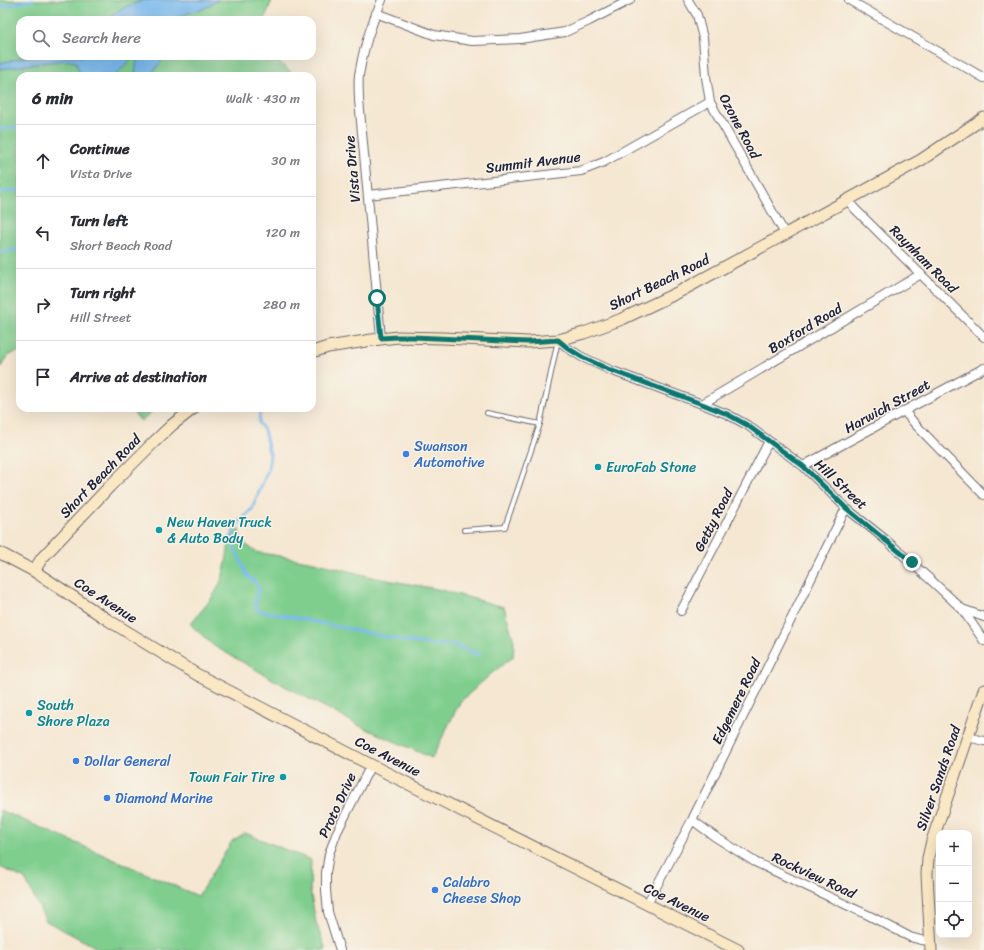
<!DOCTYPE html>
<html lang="en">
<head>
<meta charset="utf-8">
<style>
  :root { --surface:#fff; --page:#f2f2f3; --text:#2b2b33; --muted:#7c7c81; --line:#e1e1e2 }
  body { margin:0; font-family:Sriracha,sans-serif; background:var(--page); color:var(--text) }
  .controls { position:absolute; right:12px; bottom:12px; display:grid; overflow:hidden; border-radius:8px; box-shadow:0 4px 16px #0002 }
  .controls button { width:36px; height:36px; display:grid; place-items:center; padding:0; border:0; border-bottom:1px solid var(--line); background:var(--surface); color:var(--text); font:20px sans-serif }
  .stop { position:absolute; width:12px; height:12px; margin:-9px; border:3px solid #0f766e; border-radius:50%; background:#fff }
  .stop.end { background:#0f766e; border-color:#fff; box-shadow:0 1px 4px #0008 }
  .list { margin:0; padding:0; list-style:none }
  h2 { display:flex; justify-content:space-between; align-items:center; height:52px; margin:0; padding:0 16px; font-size:17px }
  h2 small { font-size:13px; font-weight:400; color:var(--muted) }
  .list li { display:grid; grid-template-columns:26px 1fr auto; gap:12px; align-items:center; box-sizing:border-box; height:72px; padding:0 16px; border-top:1px solid var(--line) }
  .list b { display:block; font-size:15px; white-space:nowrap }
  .list p { margin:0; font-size:13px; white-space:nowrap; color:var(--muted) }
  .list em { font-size:13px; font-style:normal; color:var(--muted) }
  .icon { flex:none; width:22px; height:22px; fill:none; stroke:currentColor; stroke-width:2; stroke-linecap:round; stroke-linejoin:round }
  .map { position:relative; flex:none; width:984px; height:950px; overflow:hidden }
  .search { position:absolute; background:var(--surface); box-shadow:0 4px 16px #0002; left:16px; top:16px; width:300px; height:44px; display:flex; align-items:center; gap:10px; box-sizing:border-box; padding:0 14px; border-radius:12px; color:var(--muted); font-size:15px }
  .panel { position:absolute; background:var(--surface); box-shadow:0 4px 16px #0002; left:16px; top:72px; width:300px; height:340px; border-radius:12px }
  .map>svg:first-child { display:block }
  .green { fill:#7fce8e; stroke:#507864 }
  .water { fill:#7abaee; stroke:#4e6e94 }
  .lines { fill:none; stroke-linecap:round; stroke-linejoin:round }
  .stream { stroke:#7abaee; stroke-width:3 }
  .service-casing { stroke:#6c6770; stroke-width:6 }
  .minor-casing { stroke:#6c6770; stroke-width:10 }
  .secondary-casing { stroke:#6c6770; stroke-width:13 }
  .service { stroke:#fff; stroke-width:4 }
  .minor { stroke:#fff; stroke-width:8 }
  .secondary { stroke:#fae7c3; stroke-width:11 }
  .route { stroke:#0f766e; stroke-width:5 }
  .shop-dot { fill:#3f7fe0; stroke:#f7f3e8; stroke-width:1.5 }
  .culture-dot { fill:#0f9aa8; stroke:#f7f3e8; stroke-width:1.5 }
  .labels { text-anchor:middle; stroke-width:3; stroke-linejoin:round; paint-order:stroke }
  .street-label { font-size:14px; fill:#22223b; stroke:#f7f3e8 }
  .shop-label { font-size:14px; fill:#366cbe; stroke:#f7f3e8; text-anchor:start }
  .culture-label { font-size:14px; fill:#0d838f; stroke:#f7f3e8; text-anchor:start }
</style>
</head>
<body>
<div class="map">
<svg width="984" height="950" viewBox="0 0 984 950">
  <rect width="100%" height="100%" fill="#f7f3e8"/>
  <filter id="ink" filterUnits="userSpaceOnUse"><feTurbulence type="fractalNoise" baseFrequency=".025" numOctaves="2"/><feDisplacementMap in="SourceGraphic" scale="8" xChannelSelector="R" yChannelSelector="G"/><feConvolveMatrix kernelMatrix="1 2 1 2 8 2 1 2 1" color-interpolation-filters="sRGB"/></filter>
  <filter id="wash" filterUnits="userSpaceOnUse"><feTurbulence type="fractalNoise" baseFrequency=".012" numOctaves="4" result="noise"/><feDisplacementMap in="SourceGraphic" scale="16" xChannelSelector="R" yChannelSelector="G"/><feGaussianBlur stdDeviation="0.9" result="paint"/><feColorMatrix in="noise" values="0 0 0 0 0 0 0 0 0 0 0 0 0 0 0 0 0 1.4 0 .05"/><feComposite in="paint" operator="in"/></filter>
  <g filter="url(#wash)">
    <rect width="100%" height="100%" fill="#f5e7d1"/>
    <path class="green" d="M0,0H272L264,20H20V56H271L296,76H20V351L9,355L0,368Z
      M129,408H156L141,421Z
      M239,529L241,541L256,552L314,562L376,578L437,589L504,607L514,641L513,657L492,673L460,702L432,758L360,726L283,685L214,646L190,624C201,611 215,597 221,581C226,567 228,552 229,538Z
      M0,810L198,896L232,841L245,833L311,860L310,889L316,923L326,950H101L46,921L25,879L0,867Z"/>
    <path class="water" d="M145,0H219L201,10L188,13L173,20H107L122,8Z
      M31,56H133L120,71L114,76H82L77,67L76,62L65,60L0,69V63Z
      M139,56H162L161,62L153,72L154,76H135L137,60Z"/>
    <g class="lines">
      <path class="stream" d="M0,7L33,0
        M0,129L20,127
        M0,192L20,190
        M0,252L20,249
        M260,408L259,423L264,430L270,455L268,470L252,509L240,521L233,530V544L247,575L255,582L259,590L255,600L256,608L260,611L283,615L405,641L432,645H453L480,655"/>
    </g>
  </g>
  <g filter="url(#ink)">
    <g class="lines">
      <g class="service-casing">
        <path id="service" d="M487,413L540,424
          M464,530L505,527L540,424L558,340"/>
      </g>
      <g class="minor-casing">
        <path id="minor" d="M688,0L697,15L703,38L706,77L710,102L785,234
          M849,0L984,78
          M376,13L434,35L472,41L520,39L565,32L589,21L630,0
          M368,195L581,171L604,162L710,102
          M847,199L855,209L984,337
          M381,338L359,100C359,91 358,83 359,75C363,49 371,24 382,0
          M558,340L569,349L582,357L610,370L702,404L727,414L747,425L803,466L846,508L886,540L933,582L962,609L984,641
          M702,404L921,274
          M904,411L915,424L984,495
          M803,466L904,411L984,368
          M962,609L984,617
          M681,611L769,441
          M968,737L984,741
          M692,820L714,836L755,862L870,916L910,937L921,940L931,941
          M647,904L692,820L846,508
          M340,950L328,912L326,890V873L329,854L337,832L371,765"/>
      </g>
      <g class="secondary-casing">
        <path id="secondary" d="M312,352L328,347L372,340L398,337L443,338L528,342L558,340L584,333L622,319L677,293L921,160L984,118
          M0,553L34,571L108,620L196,674L371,765L738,950
          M34,571L42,558L110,486L154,442L172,425L194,408
          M931,950L927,874L928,858L932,841L984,690"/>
      </g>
      <use href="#service" class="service"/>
      <use href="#minor" class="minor"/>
      <use href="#secondary" class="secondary"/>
    </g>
  </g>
  <g class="lines" filter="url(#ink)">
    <path class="route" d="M377,298L381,338L398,337H413L528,342L558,340L569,349L582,357L610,370L702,404L727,414L747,425L803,466L846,508L912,562"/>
  </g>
  <g class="shop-dot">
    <circle cx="406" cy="454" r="4"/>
    <circle cx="76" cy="761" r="4"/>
    <circle cx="107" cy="798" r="4"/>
    <circle cx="435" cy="890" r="4"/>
  </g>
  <g class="culture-dot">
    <circle cx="598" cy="467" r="4"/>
    <circle cx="159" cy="530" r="4"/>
    <circle cx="29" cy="713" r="4"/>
    <circle cx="283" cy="777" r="4"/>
  </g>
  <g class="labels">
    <g class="street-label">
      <text transform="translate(740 126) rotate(62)" y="5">Ozone Road</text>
      <text transform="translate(533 162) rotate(-7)" y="5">Summit Avenue</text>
      <text transform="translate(352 169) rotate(-95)" y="5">Vista Drive</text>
      <text transform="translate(924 259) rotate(45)" y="5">Raynham Road</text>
      <text transform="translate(659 282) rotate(-26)" y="5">Short Beach Road</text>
      <text transform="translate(805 328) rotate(-31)" y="5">Boxford Road</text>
      <text transform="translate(887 406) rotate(-29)" y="5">Harwich Street</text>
      <text transform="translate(100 476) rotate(-46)" y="5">Short Beach Road</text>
      <text transform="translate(841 484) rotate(43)" y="5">Hill Street</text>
      <text transform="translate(713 520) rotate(-63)" y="5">Getty Road</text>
      <text transform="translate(106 600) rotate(33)" y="5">Coe Avenue</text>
      <text transform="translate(736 701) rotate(-64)" y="5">Edgemere Road</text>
      <text transform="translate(388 756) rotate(27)" y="5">Coe Avenue</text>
      <text transform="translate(938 778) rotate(-71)" y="5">Silver Sands Road</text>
      <text transform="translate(337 805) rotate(-65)" y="5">Proto Drive</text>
      <text transform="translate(814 875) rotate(25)" y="5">Rockview Road</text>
      <text transform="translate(677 902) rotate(26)" y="5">Coe Avenue</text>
    </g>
    <g class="shop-label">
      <text x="414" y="451">Swanson<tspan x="414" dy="16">Automotive</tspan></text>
      <text x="84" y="766">Dollar General</text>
      <text x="115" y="803">Diamond Marine</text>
      <text x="443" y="887">Calabro<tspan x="443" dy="16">Cheese Shop</tspan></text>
    </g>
    <g class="culture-label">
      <text x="606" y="472">EuroFab Stone</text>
      <text x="167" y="527">New Haven Truck<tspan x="167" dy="16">&amp; Auto Body</tspan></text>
      <text x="37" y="710">South<tspan x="37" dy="16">Shore Plaza</tspan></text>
      <text x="275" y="782" text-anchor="end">Town Fair Tire</text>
    </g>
  </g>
</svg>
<div class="controls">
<button>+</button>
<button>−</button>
<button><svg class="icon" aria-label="locate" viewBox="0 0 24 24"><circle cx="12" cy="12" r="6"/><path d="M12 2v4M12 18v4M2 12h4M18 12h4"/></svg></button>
</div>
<div class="stop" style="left:377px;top:298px"></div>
<div class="stop end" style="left:912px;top:562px"></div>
<div class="search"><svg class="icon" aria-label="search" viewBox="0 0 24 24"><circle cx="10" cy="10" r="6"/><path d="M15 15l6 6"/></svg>Search here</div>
<section class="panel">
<h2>6 min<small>Walk · 430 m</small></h2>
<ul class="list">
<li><svg class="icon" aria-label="ahead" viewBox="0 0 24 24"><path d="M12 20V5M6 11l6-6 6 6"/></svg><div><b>Continue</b><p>Vista Drive</p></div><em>30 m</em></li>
<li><svg class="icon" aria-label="left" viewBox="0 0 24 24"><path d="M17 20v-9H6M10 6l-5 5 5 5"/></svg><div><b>Turn left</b><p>Short Beach Road</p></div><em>120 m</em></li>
<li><svg class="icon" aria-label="right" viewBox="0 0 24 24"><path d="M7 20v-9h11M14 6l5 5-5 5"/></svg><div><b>Turn right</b><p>Hill Street</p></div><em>280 m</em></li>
<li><svg class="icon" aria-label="arrive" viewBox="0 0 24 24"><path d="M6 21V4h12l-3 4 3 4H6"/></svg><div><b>Arrive at destination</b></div></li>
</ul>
</section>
</div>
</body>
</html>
